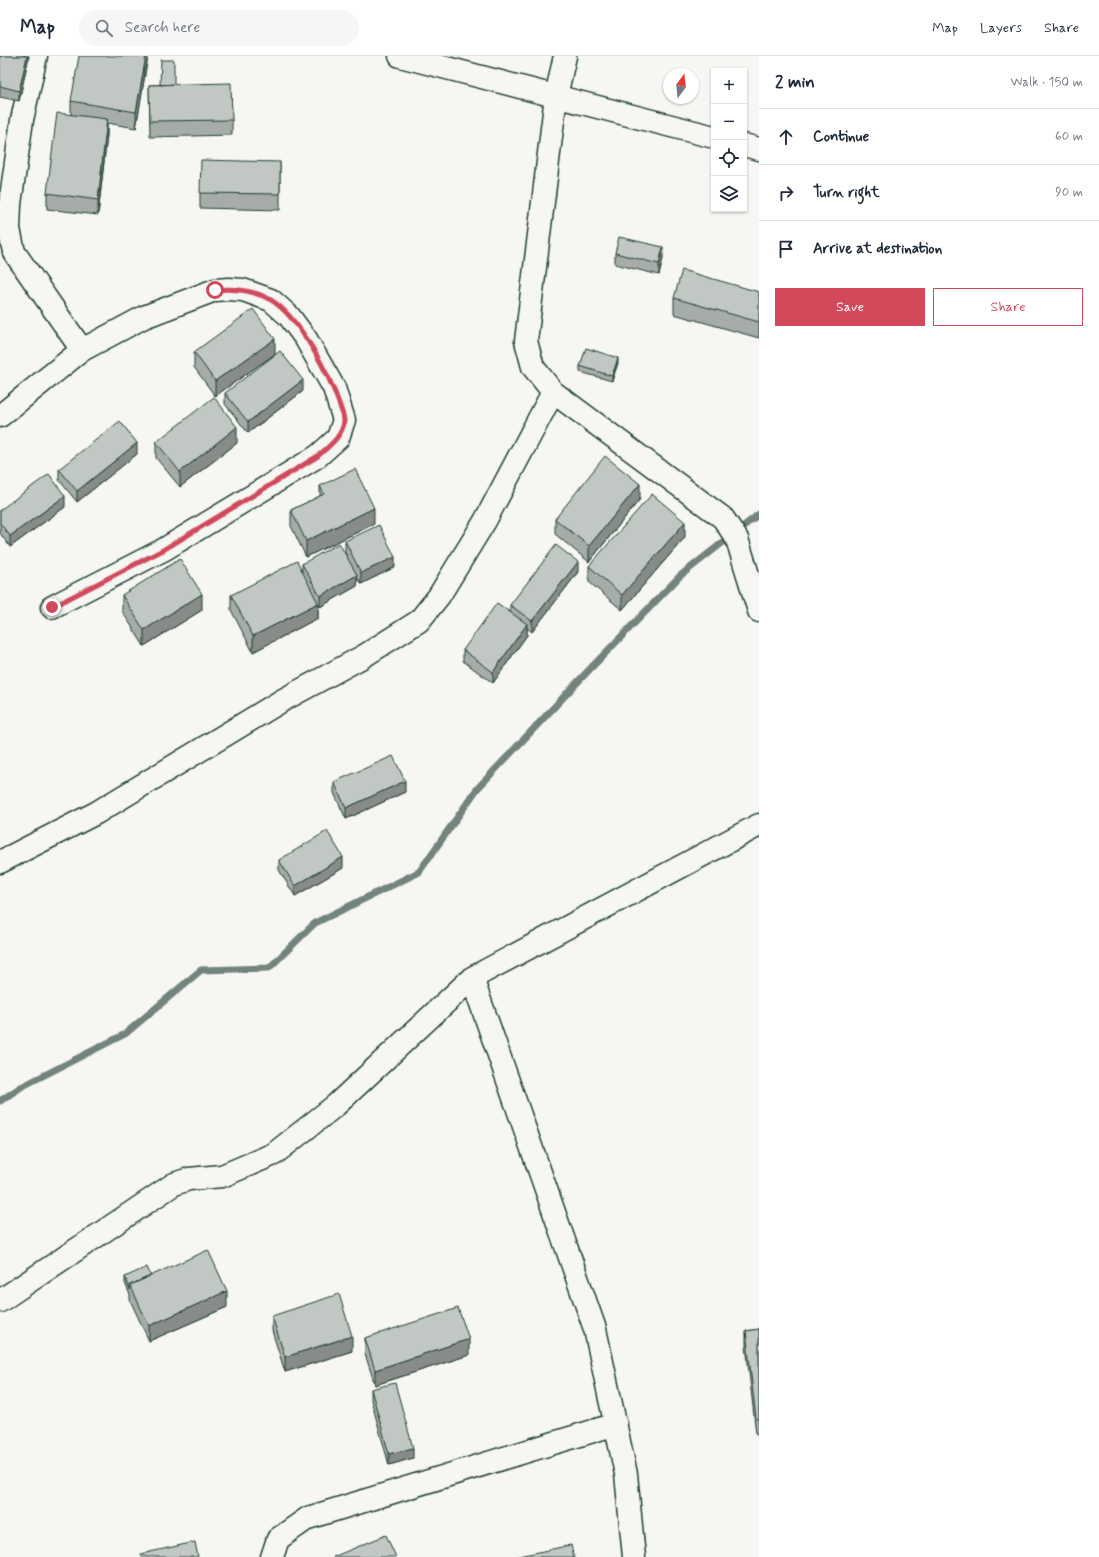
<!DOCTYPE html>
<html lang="en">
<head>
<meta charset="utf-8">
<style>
  :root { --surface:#fff; --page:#f6f6f7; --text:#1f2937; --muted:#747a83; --line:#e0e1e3; --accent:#d1495b }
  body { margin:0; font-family:Mynerve,sans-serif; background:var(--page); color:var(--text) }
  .controls { position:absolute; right:12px; top:12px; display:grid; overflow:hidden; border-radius:0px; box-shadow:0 1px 3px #0004 }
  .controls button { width:36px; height:36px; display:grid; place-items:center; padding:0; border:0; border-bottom:1px solid var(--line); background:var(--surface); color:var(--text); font:20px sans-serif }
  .compass { position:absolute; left:663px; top:12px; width:36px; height:36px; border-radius:50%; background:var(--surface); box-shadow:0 1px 3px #0004; rotate:15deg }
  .stop { position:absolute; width:12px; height:12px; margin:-9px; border:3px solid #d1495b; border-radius:50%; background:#fff }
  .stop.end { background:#d1495b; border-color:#fff; box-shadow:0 1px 4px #0008 }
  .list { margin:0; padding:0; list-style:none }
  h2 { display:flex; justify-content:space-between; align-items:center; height:52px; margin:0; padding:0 16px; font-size:17px }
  h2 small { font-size:13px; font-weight:400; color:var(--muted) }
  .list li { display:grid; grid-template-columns:26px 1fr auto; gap:12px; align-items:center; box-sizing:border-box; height:56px; padding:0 16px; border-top:1px solid var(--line) }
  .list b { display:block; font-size:15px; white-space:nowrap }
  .list em { font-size:13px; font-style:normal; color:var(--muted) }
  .actions { display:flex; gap:8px; padding:12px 16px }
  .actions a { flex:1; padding:9px 0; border:1px solid var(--accent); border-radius:0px; text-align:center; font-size:14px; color:var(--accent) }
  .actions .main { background:var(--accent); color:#fff }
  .icon { flex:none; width:22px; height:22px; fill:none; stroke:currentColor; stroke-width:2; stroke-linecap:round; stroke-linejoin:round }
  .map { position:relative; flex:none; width:759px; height:1501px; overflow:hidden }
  header { display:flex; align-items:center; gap:24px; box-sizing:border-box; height:56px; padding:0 20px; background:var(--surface); border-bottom:1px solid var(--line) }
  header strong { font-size:19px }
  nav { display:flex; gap:22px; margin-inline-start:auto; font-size:14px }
  .search { width:280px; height:36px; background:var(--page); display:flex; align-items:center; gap:10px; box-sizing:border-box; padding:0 14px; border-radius:22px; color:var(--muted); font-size:15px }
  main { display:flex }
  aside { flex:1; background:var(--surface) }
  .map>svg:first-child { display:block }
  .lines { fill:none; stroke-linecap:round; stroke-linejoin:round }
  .stream { stroke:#72847d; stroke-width:7 }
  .minor-casing { stroke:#1f3d34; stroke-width:25 }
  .minor { stroke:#f6f6f2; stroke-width:22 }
  .wall { fill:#a6aca8; stroke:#1f3d34 }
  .shaded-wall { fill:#878c88; stroke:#1f3d34 }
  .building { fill:#c1c8c3; stroke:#1f3d34 }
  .route { stroke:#d1495b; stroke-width:5 }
</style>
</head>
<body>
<header>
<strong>Map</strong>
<div class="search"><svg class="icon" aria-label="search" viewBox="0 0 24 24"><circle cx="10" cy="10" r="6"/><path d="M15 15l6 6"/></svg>Search here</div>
<nav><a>Map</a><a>Layers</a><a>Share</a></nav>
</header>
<main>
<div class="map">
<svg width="759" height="1501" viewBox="0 0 759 1501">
  <rect width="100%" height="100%" fill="#f6f6f2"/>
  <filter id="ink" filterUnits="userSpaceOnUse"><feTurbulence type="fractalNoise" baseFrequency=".025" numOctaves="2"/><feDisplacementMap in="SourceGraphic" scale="8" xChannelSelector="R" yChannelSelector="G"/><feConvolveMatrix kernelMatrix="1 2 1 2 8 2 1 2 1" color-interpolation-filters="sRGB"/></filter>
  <g filter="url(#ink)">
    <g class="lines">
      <path class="stream" d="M0,1045L21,1031L125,978L201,914L269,912L315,867L419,816L477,733L589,614L680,520L759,458"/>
      <g class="minor-casing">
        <path id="minor" d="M36,0L22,64L10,148L9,173L14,196L82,294
          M400,0L714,81
          M565,0L556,40L526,285L533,311L553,336L723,462L737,483L759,555
          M744,89L759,93
          M0,360L82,294L144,261L215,234L229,233L243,234L271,244L289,260L306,283L334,332L344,364L338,382L318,400L163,494L52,551
          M0,806L96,757L283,644L364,600L419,565L439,540L485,465L553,336
          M472,922L595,1273L626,1418L634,1501
          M0,1245L174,1128L189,1123L222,1120L274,1098L336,1049L472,922L759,769
          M272,1501L278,1483L308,1462L616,1368"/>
      </g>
      <use href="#minor" class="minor"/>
    </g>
    <path class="wall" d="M0,0H29L19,45L0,41Z
      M148,0L136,72L107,67V79L98,159L47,153V137L71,59V45Z
      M174,28L232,64V79L150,81L149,29Z
      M280,106V154L200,152V137Z
      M615,197L663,202L659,219L615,208Z
      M759,236V282L674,258V242Z
      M194,296L275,298L215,340L194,311Z
      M618,307L612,325L580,316V310Z
      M303,335L248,377L225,348V337Z
      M156,386L237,387L180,431L156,402Z
      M137,398L77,446L59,424V413Z
      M320,430L374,468L306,501L291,470V454L320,440Z
      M640,443L589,506L555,478V463Z
      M65,451L10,491L0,477V454Z
      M685,481L622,554L589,526V510Z
      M345,485L395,511L361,528L357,521V530L320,551L318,548V562L253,596L231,554V539L302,514V508L348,502L345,496Z
      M578,516L532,576L527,572V579L493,627L463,605V594L510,556V549Z
      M122,539L202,554L144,590L122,555Z
      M334,726L405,736L346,763L334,737Z
      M279,804L343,812L295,840L279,814Z
      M151,1220L227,1251L149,1285L130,1244V1239L125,1227V1221Z
      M272,1260L352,1295L285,1316L272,1275Z
      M759,1273V1378H756L746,1290V1275Z
      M365,1282L469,1299L375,1329L365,1298Z
      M371,1333L413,1402L389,1409L371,1344Z"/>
    <path class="shaded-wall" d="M27,0H29L19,45V35Z
      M146,0H148L136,72V56Z
      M107,63V79L98,159V144Z
      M663,191V202L659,219V208Z
      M275,283V298L215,340V325Z
      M618,302V307L612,325V320Z
      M303,324V335L248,377V366Z
      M237,371V387L180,431V416Z
      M137,387V398L77,446V435Z
      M640,428V443L589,506V490Z
      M65,440V451L10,491V480Z
      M374,452V468L306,501V485Z
      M685,466V481L622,554V539Z
      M395,501V511L361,528V517Z
      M578,506V516L532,576V565Z
      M357,519V530L320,551V540Z
      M202,538V554L144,590V574Z
      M318,547V562L253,596V580Z
      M527,568V579L493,627V616Z
      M405,725V736L346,763V752Z
      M343,801V812L295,840V830Z
      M227,1235V1251L149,1285V1270Z
      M352,1280V1295L285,1316V1301Z
      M469,1283V1299L375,1329V1314Z
      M413,1392V1402L389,1409V1398Z"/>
    <path class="building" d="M0,0H27L19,35L0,30Z
      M79,0H146L136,56L71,45Z
      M161,4H174V28L160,29Z
      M231,27L232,64L150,65L149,29Z
      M57,57L107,63L98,144L47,137Z
      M201,104L280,106V138L200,137Z
      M619,181L663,191L659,208L615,197Z
      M682,214L759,236V266L674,242Z
      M253,253L275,283L215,325L194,296Z
      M586,292L618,302L612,320L580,310Z
      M280,295L303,324L248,366L225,337Z
      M214,341L237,371L180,416L156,386Z
      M120,365L137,387L77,435L59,413Z
      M605,400L640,428L589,490L555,463Z
      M355,413L374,452L306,485L291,454L324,438L320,430Z
      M49,418L65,440L10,480L0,467V454Z
      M652,438L685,466L622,539L589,510Z
      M379,469L395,501L361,517L345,485Z
      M339,487L357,519L320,540L302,508Z
      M556,489L578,506L532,565L510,549Z
      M180,503L202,538L144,574L122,539Z
      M297,505L318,547L253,580L231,539Z
      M497,547L527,568L493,616L463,594Z
      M393,700L405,725L346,752L334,726Z
      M327,775L343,801L295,830L279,804Z
      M208,1194L227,1235L149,1270L130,1229Z
      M147,1211L151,1220L130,1229V1234L125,1221Z
      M339,1238L352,1280L285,1301L272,1260Z
      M458,1252L469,1283L375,1314L365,1282Z
      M759,1273V1363H756L746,1275Z
      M395,1327L413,1392L389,1398L371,1333Z
      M386,1479L396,1501H333Z
      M195,1486L198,1501H142L141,1498Z
      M571,1489L574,1501H515Z"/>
  </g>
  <g class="lines" filter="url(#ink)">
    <path class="route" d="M52,551L163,494L318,400C328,391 343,380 344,365C344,360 341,354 340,350C329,318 300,262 271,244C253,234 235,232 215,234"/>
  </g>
</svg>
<div class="controls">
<button>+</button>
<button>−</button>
<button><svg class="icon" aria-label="locate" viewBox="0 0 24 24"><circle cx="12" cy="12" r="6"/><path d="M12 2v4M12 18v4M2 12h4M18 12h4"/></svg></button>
<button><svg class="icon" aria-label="layers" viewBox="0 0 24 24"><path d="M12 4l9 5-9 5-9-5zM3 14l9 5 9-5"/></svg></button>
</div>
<svg class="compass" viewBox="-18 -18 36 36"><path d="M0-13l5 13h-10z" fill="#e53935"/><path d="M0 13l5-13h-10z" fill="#747a83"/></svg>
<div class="stop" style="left:215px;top:234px"></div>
<div class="stop end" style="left:52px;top:551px"></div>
</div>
<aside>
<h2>2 min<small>Walk · 150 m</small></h2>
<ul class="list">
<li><svg class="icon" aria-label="ahead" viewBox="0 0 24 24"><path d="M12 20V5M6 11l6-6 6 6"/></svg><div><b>Continue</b></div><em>60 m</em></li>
<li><svg class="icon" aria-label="right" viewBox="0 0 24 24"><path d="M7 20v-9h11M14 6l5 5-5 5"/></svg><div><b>Turn right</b></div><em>90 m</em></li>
<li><svg class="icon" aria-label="arrive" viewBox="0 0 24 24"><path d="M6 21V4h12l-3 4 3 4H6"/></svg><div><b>Arrive at destination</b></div></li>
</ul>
<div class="actions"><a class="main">Save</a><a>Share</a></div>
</aside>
</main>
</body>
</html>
